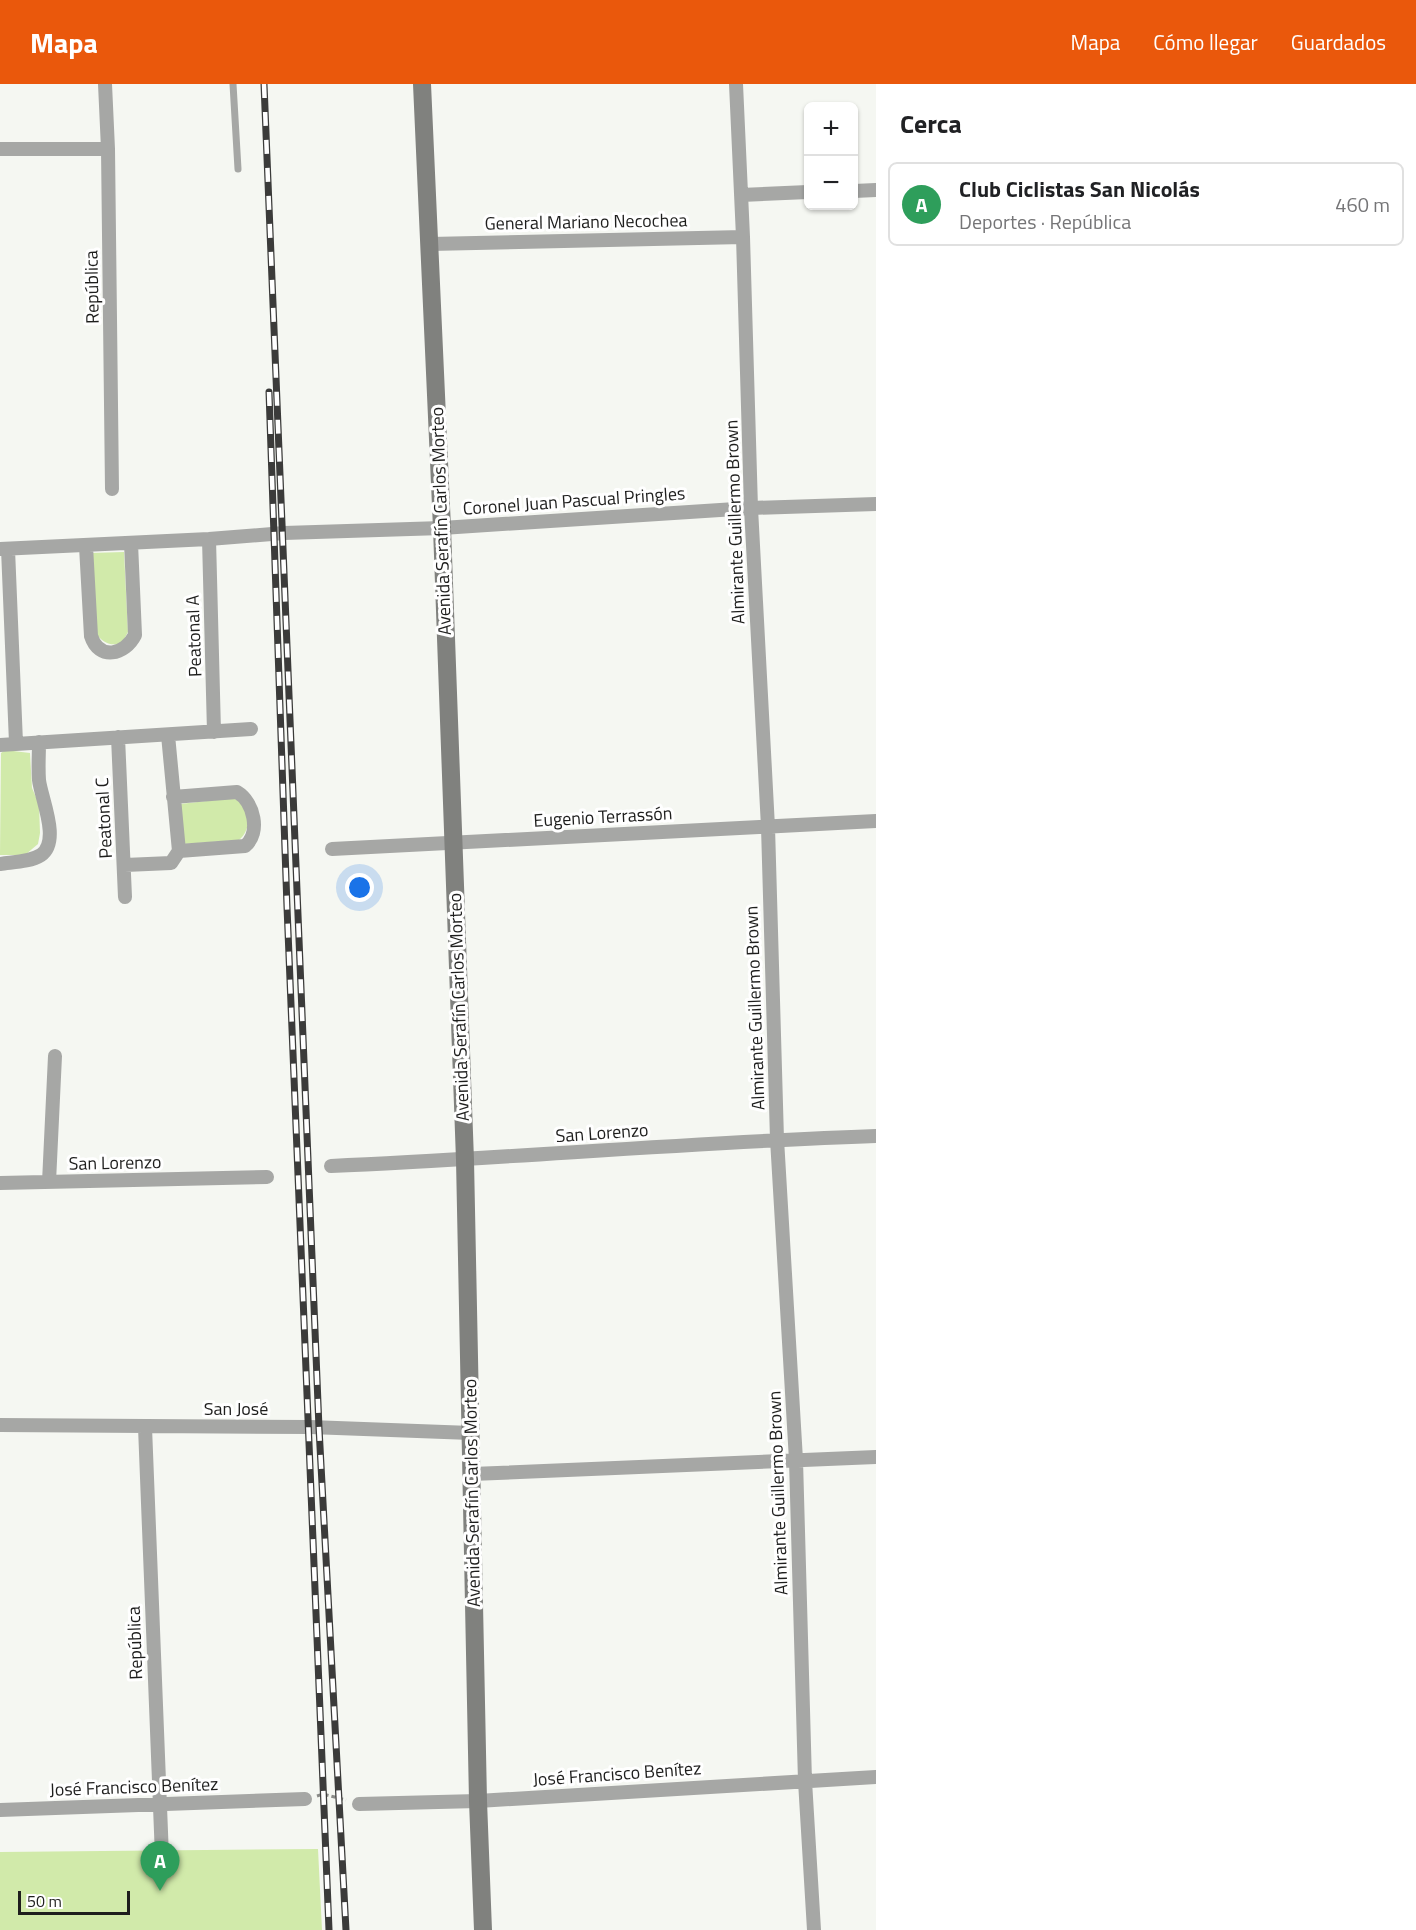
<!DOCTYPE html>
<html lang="es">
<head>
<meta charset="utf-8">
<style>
  :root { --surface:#fff; --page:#f6f6f6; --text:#202124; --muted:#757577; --line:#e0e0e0; --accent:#ea580c }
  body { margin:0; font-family:"Titillium Web",sans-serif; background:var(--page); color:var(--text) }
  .controls { position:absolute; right:18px; top:18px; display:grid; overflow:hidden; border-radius:9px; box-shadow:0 2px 4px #0004 }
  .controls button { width:54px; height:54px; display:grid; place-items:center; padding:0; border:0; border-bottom:2px solid var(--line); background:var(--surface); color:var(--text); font:30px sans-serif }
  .scale { position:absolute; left:18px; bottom:15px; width:112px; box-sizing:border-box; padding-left:6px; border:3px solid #1e1e1d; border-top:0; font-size:16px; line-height:21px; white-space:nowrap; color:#1e1e1d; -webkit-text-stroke:4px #fff; paint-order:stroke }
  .you { position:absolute; left:360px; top:804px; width:21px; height:21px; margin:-15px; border:4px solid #fff; border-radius:50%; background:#1a73e8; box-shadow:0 0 0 9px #1a73e833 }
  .badge { display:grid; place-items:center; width:39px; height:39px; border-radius:50%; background:var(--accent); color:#fff; font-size:20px; font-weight:700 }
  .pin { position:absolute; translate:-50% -50px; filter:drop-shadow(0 2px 3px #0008) }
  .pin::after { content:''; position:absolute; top:32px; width:21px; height:18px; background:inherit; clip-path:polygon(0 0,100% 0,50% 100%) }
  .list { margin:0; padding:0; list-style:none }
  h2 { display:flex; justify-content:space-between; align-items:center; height:78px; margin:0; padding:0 24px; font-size:26px }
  h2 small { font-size:20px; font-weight:400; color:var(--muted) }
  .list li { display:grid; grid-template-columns:39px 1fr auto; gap:18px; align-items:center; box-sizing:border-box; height:84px; margin:0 12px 12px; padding:0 12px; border:2px solid var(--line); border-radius:9px }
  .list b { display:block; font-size:22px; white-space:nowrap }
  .list p { margin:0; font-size:20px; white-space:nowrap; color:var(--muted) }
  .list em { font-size:20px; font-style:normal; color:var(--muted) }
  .map { position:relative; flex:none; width:876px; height:1846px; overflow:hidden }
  header { display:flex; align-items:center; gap:36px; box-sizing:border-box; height:84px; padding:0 30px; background:var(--accent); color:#fff }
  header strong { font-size:28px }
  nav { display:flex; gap:33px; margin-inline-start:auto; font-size:21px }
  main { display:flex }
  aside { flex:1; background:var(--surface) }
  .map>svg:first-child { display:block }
  .green { fill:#d1eaaa }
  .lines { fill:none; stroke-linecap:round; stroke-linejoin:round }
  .path { stroke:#8a8b88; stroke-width:3; stroke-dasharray:4.5 3; stroke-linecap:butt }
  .lane { stroke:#a6a7a5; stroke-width:7 }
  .street { stroke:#a6a7a5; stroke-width:14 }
  .secondary { stroke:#80817e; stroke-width:18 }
  .rail-casing { stroke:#3b3b3a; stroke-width:7 }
  .rail { stroke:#fff; stroke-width:4.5; stroke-dasharray:14; stroke-linecap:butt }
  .labels { text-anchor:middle; stroke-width:6; stroke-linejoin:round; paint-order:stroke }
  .street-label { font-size:18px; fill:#1e1e1d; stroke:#fff }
</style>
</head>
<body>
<header>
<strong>Mapa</strong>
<nav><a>Mapa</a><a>Cómo llegar</a><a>Guardados</a></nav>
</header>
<main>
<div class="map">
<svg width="876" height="1846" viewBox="0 0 876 1846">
  <rect width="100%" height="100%" fill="#f5f7f2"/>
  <path class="green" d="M124,468L128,548L122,559C111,562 105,560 97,551L91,469Z
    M5,666L30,669L32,704L39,720L40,749L38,760L25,771H0L1,669Z
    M233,714C250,720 253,745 239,756L184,760L180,720Z
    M318,1765L322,1846H0V1768Z"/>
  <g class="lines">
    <path class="path" d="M317,1712L323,1710L346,1716"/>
    <path class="lane" d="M233,0L238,85"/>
    <path class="street" d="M105,0L108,65L112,405
      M736,0L743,153L751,424L768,743L777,1055L796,1376L805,1697L814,1846
      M0,65H108
      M854,107L876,106
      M741,111L808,108
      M430,160L743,153
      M209,455L214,648
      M86,462L91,552C99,577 125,571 135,551L131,459
      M0,465L209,455L284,449L442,444L751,424L876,420
      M8,465L16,659
      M168,651L179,767L245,762C261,749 254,718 237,708L173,713
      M118,653L125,813
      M0,661L251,645
      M332,765L876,737
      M0,780C13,778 30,778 41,771C61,757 41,714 39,696C38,683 39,671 39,658
      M125,781L171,779L179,767
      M331,1082C513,1074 694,1058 876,1052
      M49,1098L55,972
      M0,1099L267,1093
      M0,1341L310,1343L471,1349
      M145,1343L162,1773
      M472,1390L876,1373
      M359,1720L478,1717L876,1693
      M0,1726L305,1715"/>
    <path class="secondary" d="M422,0L442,444L465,1076L478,1717L483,1846"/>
    <g class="rail-casing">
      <path id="rail" d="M264,0L319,1344L346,1846
        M269,308L287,823L329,1846"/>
    </g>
    <use href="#rail" class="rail"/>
  </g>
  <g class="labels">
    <g class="street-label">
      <text transform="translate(586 138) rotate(-1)" y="6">General Mariano Necochea</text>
      <text transform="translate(92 203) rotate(-91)" y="6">República</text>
      <text transform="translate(574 417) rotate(-4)" y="6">Coronel Juan Pascual Pringles</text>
      <text transform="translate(441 437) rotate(-92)" y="6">Avenida Serafín Carlos Morteo</text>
      <text transform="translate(735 438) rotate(-92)" y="6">Almirante Guillermo Brown</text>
      <text transform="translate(194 552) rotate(-92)" y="6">Peatonal A</text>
      <text transform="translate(603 733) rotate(-3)" y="6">Eugenio Terrassón</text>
      <text transform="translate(104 734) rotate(-93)" y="6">Peatonal C</text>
      <text transform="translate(459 923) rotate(-92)" y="6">Avenida Serafín Carlos Morteo</text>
      <text transform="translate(755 924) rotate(-92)" y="6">Almirante Guillermo Brown</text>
      <text transform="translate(602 1049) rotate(-4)" y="6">San Lorenzo</text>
      <text transform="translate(115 1079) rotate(-1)" y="6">San Lorenzo</text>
      <text x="236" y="1331">San José</text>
      <text transform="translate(472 1409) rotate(-91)" y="6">Avenida Serafín Carlos Morteo</text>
      <text transform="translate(778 1409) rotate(-92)" y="6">Almirante Guillermo Brown</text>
      <text transform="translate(135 1559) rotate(-92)" y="6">República</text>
      <text transform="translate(617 1690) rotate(-4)" y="6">José Francisco Benítez</text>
      <text transform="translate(134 1703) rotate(-2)" y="6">José Francisco Benítez</text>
    </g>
  </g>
</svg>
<div class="controls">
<button>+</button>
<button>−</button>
</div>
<div class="scale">50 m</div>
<div class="you"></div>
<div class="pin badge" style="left:160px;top:1807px;background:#2e9e5b">A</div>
</div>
<aside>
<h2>Cerca<small></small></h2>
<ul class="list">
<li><span class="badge" style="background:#2e9e5b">A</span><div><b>Club Ciclistas San Nicolás</b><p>Deportes · República</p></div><em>460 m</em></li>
</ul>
</aside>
</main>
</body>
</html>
